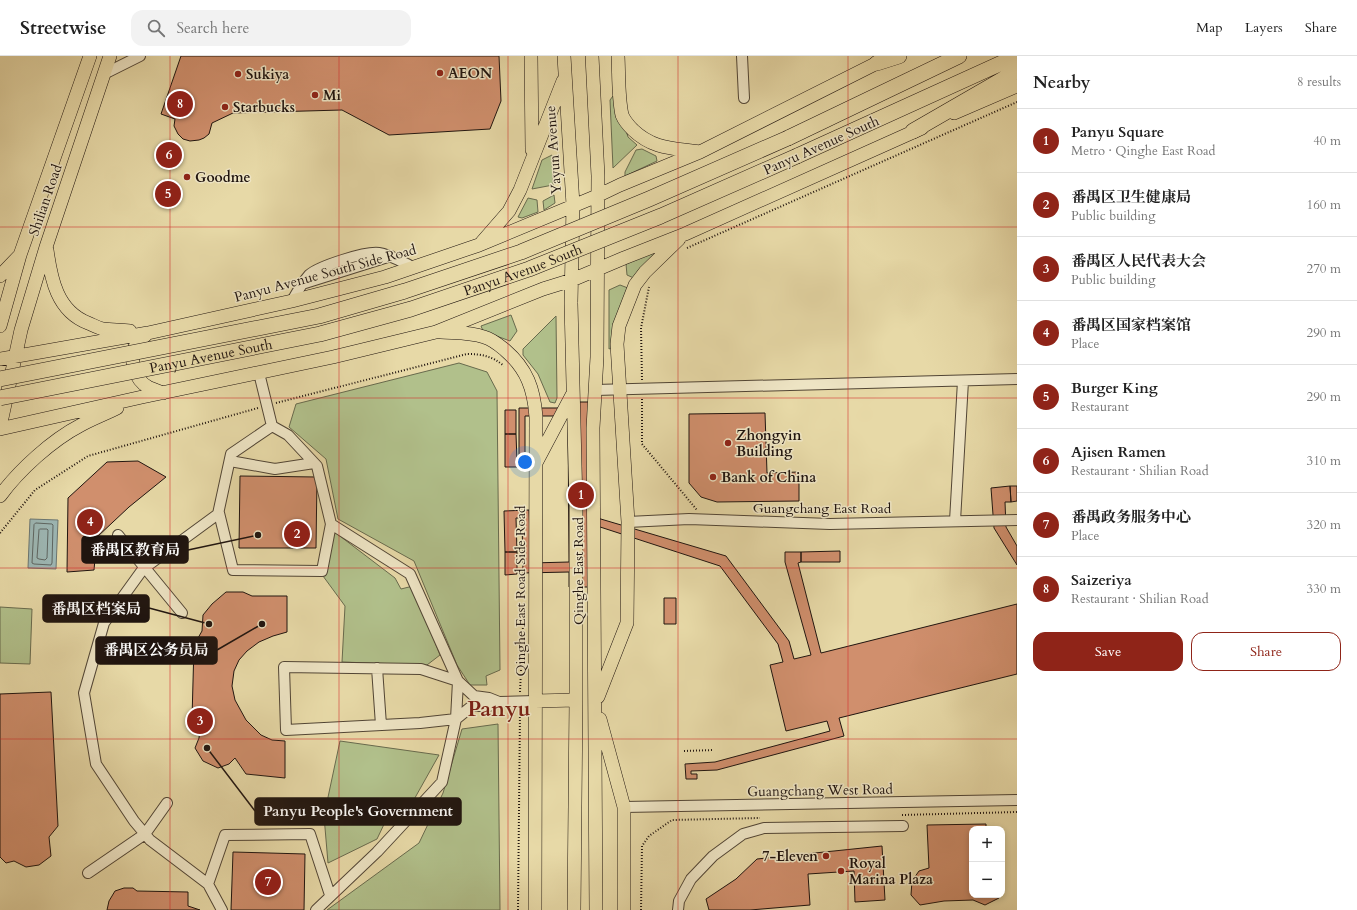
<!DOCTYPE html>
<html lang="en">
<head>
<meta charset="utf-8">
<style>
  :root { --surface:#fff; --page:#f2f2f2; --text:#222; --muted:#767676; --line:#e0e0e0; --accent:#8f2418 }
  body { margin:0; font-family:Cardo,"Noto Serif SC",serif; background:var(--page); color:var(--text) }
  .controls { position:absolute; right:12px; bottom:12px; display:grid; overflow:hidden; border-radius:8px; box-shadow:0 2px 6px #0003 }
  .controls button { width:36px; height:36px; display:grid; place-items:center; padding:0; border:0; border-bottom:1px solid var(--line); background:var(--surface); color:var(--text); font:20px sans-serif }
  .you { position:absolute; left:525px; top:406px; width:14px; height:14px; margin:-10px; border:3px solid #fff; border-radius:50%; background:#1a73e8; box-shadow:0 0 0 6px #1a73e833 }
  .badge { display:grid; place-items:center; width:26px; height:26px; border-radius:50%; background:var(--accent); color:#fff; font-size:13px; font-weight:700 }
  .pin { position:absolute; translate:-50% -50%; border:2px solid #fff; box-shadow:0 1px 4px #0006 }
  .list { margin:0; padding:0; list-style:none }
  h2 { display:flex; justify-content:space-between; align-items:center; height:52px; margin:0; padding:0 16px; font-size:17px }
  h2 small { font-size:13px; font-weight:400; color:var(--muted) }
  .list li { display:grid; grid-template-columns:26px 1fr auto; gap:12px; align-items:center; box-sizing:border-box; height:64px; padding:0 16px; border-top:1px solid var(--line) }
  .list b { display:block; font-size:15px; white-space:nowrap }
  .list p { margin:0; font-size:13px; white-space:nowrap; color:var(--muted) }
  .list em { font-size:13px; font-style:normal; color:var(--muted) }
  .actions { display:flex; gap:8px; padding:12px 16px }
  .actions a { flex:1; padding:9px 0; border:1px solid var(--accent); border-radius:12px; text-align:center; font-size:14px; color:var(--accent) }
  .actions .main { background:var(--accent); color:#fff }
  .icon { flex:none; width:22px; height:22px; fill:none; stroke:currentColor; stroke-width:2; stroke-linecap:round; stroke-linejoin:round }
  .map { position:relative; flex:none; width:1017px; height:854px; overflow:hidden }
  header { display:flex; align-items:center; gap:24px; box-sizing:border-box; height:56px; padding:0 20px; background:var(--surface); border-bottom:1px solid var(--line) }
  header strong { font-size:19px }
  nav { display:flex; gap:22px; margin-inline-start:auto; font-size:14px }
  .search { width:280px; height:36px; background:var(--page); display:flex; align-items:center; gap:10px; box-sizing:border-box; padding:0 14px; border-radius:12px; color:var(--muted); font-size:15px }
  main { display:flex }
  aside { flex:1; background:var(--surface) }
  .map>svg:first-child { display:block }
  .green { fill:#b1c08b; stroke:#686a4d }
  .water { fill:#9db7b4; stroke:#6b7672 }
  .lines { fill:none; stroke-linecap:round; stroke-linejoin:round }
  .shore { stroke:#5e6662; stroke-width:1 }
  .building { fill:#d08f6d; stroke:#1f140f }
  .minor-casing { stroke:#514535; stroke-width:12 }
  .major-casing { stroke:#1f140f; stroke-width:14 }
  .highway-casing { stroke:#1f140f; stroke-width:16 }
  .path { stroke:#1f140f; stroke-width:2; stroke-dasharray:1 2; stroke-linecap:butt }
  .minor { stroke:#efe6c6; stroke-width:10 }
  .major { stroke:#e7d9a7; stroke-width:13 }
  .highway { stroke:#e7d9a7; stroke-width:15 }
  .highway-bridge-casing { stroke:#1f140f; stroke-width:16; stroke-linecap:butt }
  .highway-bridge { stroke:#e7d9a7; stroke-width:15 }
  .grid { fill:none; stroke:#d62828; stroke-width:1; stroke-opacity:0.55 }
  .poi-dot { fill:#8f2418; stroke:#efe6c6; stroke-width:1.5 }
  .labels { text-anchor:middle; stroke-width:3; stroke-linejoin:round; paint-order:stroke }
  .poi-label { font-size:14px; font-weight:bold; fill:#1f140f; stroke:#efe6c6; text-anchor:start }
  .street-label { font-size:14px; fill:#1f140f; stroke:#efe6c6 }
  .town-label { font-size:22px; font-weight:bold; fill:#7a1f14; stroke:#efe6c6 }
  .leader { fill:none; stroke:#1f140f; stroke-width:1.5 }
  .callout-dot { fill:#1f140f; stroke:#efe6c6; stroke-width:1.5 }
  .callout { fill:#1f140f; stroke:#1f140f; stroke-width:1.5 }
  .callout-label { font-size:15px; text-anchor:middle; font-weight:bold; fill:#fff }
</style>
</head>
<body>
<header>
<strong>Streetwise</strong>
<div class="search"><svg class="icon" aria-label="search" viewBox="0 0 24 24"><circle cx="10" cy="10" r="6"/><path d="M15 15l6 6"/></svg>Search here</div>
<nav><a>Map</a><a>Layers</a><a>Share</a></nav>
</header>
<main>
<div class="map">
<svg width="1017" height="854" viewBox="0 0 1017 854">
  <rect width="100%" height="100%" fill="#e7d9a7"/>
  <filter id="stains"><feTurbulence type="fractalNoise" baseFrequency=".005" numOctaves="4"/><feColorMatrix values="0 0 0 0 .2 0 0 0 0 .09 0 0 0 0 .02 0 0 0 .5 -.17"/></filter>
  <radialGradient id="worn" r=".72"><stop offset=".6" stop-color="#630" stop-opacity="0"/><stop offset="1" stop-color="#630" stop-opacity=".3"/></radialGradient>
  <path class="green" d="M613,40L617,44L628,81L637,89L613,112L610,44Z
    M642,93L656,100L657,105L625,120V116L636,94Z
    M552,99L553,129L532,133L542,104Z
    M554,139L555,147L544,154L543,145Z
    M528,142L537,144L538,156L522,162L518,161Z
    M659,192L636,223L627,219L626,208Z
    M620,229L628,232L614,291L609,293V234Z
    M511,259L517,275L510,285L483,275L481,270Z
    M556,260L557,342L555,347L550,346L538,318L523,299V293Z
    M459,307L487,316L497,335L500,614L486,620L487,629H470L457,609L414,505L338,463L326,403L289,371L296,348Z
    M332,474L395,522L401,533L413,530L440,599L427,609L342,606L345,550L323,520Z
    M0,551L32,553L30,608L0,607Z
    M498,668L500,854H327L419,787L443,737L462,673Z
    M340,685L439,699L407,756L387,762L377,783L328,807L324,760Z"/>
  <path class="water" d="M30,463L58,464L56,513L28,512Z"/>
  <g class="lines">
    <path class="shore" d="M36,467L52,468L53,469L52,507L51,509L34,508L32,507L34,469Z
      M40,473H47L48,474L47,502L45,504L39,503L37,502L39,474Z"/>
  </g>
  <path class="building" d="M181,0H499L501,45L490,73L389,79L342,54L233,57L212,67L209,78L204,82L199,84L190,85L183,83L178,78L174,70L175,63L161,58Z
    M568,346H593L595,531H569V516L523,517L522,462H516L517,496H505L504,455L529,454L531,507L569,506L568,360H525V411H505V378H516L517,406H519V352H568Z
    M505,354H516V378H505Z
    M765,357L767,417L799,416V445L717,446L701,441L689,427V358Z
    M138,405L166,421L129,451L97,481L94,514L67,516L68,442L107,406Z
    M240,420L317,421L316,492H239Z
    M1010,430L1011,446H1005L1006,471L1017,490V509L994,472L991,432Z
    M1010,430H1017V445L1011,446Z
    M594,461L726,500L789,585L794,603L811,599L785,506V496H801V506L798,507L821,597L1017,548V618L839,662L844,680L717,714L691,715V718H697V723H686L685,708L715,706L830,675L827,665L786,675L770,609L783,606L778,588L720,510L594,469Z
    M840,495V506H801V496Z
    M505,496H517V518L505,519Z
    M226,536H243L252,540H287V576L273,580L259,586L247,595L239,604L234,615L232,630L235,644L246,664L261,679L272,684L285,685V722L246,718L235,702L229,708L218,712L203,705L195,692L199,682L200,672L192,663L194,589L202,575L203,559L212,548Z
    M664,542H676V568H664Z
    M51,636L58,770L49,781L51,800L39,809L26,811L14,805L6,807L0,801V638Z
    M986,768V773H972V839H1000L999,842L985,849L973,844L944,845L920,849L911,839L912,825L919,815L929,812L927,769Z
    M882,790L885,844L855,846L854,815L808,818L810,849L750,854H709L706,843L736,823L757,803Z
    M233,796L305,798L304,854H231Z
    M124,832H133L137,835L188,836V850L200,854H107L109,845L115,835Z"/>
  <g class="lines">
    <g class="minor-casing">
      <path id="minor" d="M742,0L744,42
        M104,18L140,0
        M302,228L391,200
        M292,245C297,236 302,227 309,219C319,210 366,195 379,197C391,199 402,206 413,211
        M259,317L272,370L288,379L317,410L331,468L410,518L458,625L456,663L442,726L377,796L316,854
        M595,334L1017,323
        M230,405L275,413L314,407
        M219,457L233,514L322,515L331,468
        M955,465L963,325
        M628,466L689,463L830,468L1017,464
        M118,479L182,557
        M377,612L381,669
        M499,646L489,642L474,640L458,625L421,613L284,611L286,674L420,667L456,663L472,650H489L499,646L535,645
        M624,751L1017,744
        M88,817L145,778L167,747
        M208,828L225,779L310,778L330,839
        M222,854L208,828L150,784L134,765L96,708L84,637L104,567L143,513L218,458L231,398L272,370
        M678,854L679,845L691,823L713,800L743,778L764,772L903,770"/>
    </g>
    <g class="major-casing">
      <path id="major" d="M531,0L532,94
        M564,0L573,149L571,247L576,450V644L574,854
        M592,0L598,120L597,301L593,372L596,854
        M618,0C619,19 618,40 622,59C624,64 629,70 633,74C653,93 672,92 699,96
        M954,57L1017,30
        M482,186L509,155L520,134L563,25
        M47,194C51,223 57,255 88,267C93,269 98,272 103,273C112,274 121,274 130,275
        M0,220L19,200
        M0,270L20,199L90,0
        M441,276C456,277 470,276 484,281C492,283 499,289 505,294C527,313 534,333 536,361L535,854
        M148,277C144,281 137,286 135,291C129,304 135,324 148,331C152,333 158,335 163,337
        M0,303L148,277L292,245L385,221L479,189L597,140L620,129L700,96L885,3
        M0,371L21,274L46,191L110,0
        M0,373L142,341L333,301L436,276L543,233L572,224L624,202L685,178L922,72
        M536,407L572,339
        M0,440C19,414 52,384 81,369C92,363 105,358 117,352
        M598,641L627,567L628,466L617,288L619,270L635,229L645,216L679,183
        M535,645L576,644
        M600,663L624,751V854"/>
    </g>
    <g class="highway-casing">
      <path id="highway" d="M877,7L899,0
        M913,75L1017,15
        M788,82L959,0
        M797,100L1017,0"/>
    </g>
    <path class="path" d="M687,192L1017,46
      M642,324L641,272L649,231
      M642,343V388L697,454
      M276,347L467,298C482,298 492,300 504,310
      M0,477L35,434L88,400L258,352
      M520,636L523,570
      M684,695L714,694
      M902,759L1017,756
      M518,854L520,654
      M641,854L642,790L649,780L672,764L760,762"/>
    <use href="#minor" class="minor"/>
    <use href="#major" class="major"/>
    <use href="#highway" class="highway"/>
    <g class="highway-bridge-casing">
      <g id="highway-bridge">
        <path d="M0,323L319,260L405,235L521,196L649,143L788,82"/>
        <path id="s1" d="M0,342L320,278L411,253L529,213L661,160L797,100"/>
      </g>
    </g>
    <use href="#highway-bridge" class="highway-bridge"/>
  </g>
  <path class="grid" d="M170,0V854M339,0V854M508,0V854M678,0V854M848,0V854M0,171H1017M0,342H1017M0,512H1017M0,683H1017"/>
  <g class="poi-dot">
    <circle cx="440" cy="17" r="4"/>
    <circle cx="238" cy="18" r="4"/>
    <circle cx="315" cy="39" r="4"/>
    <circle cx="225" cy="51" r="4"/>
    <circle cx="187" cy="121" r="4"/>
    <circle cx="728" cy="387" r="4"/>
    <circle cx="713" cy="421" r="4"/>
    <circle cx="826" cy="800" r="4"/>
    <circle cx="841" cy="815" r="4"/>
  </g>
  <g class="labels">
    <g class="poi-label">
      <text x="448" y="22">AEON</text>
      <text x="246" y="23">Sukiya</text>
      <text x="323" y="44">Mi</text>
      <text x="233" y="56">Starbucks</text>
      <text x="195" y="126">Goodme</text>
      <text x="736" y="384">Zhongyin<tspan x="736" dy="16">Building</tspan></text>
      <text x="721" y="426">Bank of China</text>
      <text x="818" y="805" text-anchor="end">7-Eleven</text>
      <text x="849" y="812">Royal<tspan x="849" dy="16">Marina Plaza</tspan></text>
    </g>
    <g class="street-label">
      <text transform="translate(821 89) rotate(-24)" y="5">Panyu Avenue South</text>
      <text transform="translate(553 94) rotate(-94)" y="5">Yayun Avenue</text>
      <text transform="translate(45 144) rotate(-71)" y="5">Shilian Road</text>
      <text dy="5" stroke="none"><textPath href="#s1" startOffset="539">Panyu Avenue South</textPath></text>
      <text transform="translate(325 217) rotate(-15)" y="5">Panyu Avenue South Side Road</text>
      <text dy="5" stroke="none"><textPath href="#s1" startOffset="215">Panyu Avenue South</textPath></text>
      <text x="822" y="457">Guangchang East Road</text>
      <text transform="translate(578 515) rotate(-90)" y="5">Qinghe East Road</text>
      <text transform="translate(520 535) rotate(-90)" y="5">Qinghe East Road Side Road</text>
      <text transform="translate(820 734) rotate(-1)" y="5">Guangchang West Road</text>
    </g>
    <g class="town-label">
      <text x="499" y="660">Panyu</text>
    </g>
  </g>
  <path class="leader" d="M258 479L188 494M209 568L149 552M262 568L217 594M207 692L255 755"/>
  <g class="callout-dot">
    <circle cx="258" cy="479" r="4"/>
    <circle cx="209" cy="568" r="4"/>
    <circle cx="262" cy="568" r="4"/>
    <circle cx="207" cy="692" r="4"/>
  </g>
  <g class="callout">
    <rect x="82" y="480" width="106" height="27" rx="4"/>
    <rect x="43" y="539" width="106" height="27" rx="4"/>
    <rect x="96" y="581" width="121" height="27" rx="4"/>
    <rect x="255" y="742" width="206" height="27" rx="4"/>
  </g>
  <g class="callout-label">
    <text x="135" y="499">番禺区教育局</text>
    <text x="96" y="558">番禺区档案局</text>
    <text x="156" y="599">番禺区公务员局</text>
    <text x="358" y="760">Panyu People's Government</text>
  </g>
  <rect width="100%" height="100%" filter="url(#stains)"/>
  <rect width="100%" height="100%" fill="url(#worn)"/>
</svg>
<div class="controls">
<button>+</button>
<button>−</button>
</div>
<div class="you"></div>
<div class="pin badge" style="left:581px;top:439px">1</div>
<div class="pin badge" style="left:297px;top:478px">2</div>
<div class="pin badge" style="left:200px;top:665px">3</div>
<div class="pin badge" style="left:90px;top:466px">4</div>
<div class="pin badge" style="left:168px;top:138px">5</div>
<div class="pin badge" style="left:169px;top:99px">6</div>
<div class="pin badge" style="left:268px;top:826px">7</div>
<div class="pin badge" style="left:180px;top:48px">8</div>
</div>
<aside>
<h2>Nearby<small>8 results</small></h2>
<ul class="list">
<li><span class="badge">1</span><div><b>Panyu Square</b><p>Metro · Qinghe East Road</p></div><em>40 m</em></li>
<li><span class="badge">2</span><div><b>番禺区卫生健康局</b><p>Public building</p></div><em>160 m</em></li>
<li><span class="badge">3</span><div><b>番禺区人民代表大会</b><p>Public building</p></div><em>270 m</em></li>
<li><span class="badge">4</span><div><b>番禺区国家档案馆</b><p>Place</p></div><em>290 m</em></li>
<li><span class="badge">5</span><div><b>Burger King</b><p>Restaurant</p></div><em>290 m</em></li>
<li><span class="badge">6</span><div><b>Ajisen Ramen</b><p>Restaurant · Shilian Road</p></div><em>310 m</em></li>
<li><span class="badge">7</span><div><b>番禺政务服务中心</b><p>Place</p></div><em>320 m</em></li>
<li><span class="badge">8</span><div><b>Saizeriya</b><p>Restaurant · Shilian Road</p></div><em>330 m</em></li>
</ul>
<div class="actions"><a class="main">Save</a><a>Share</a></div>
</aside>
</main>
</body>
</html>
